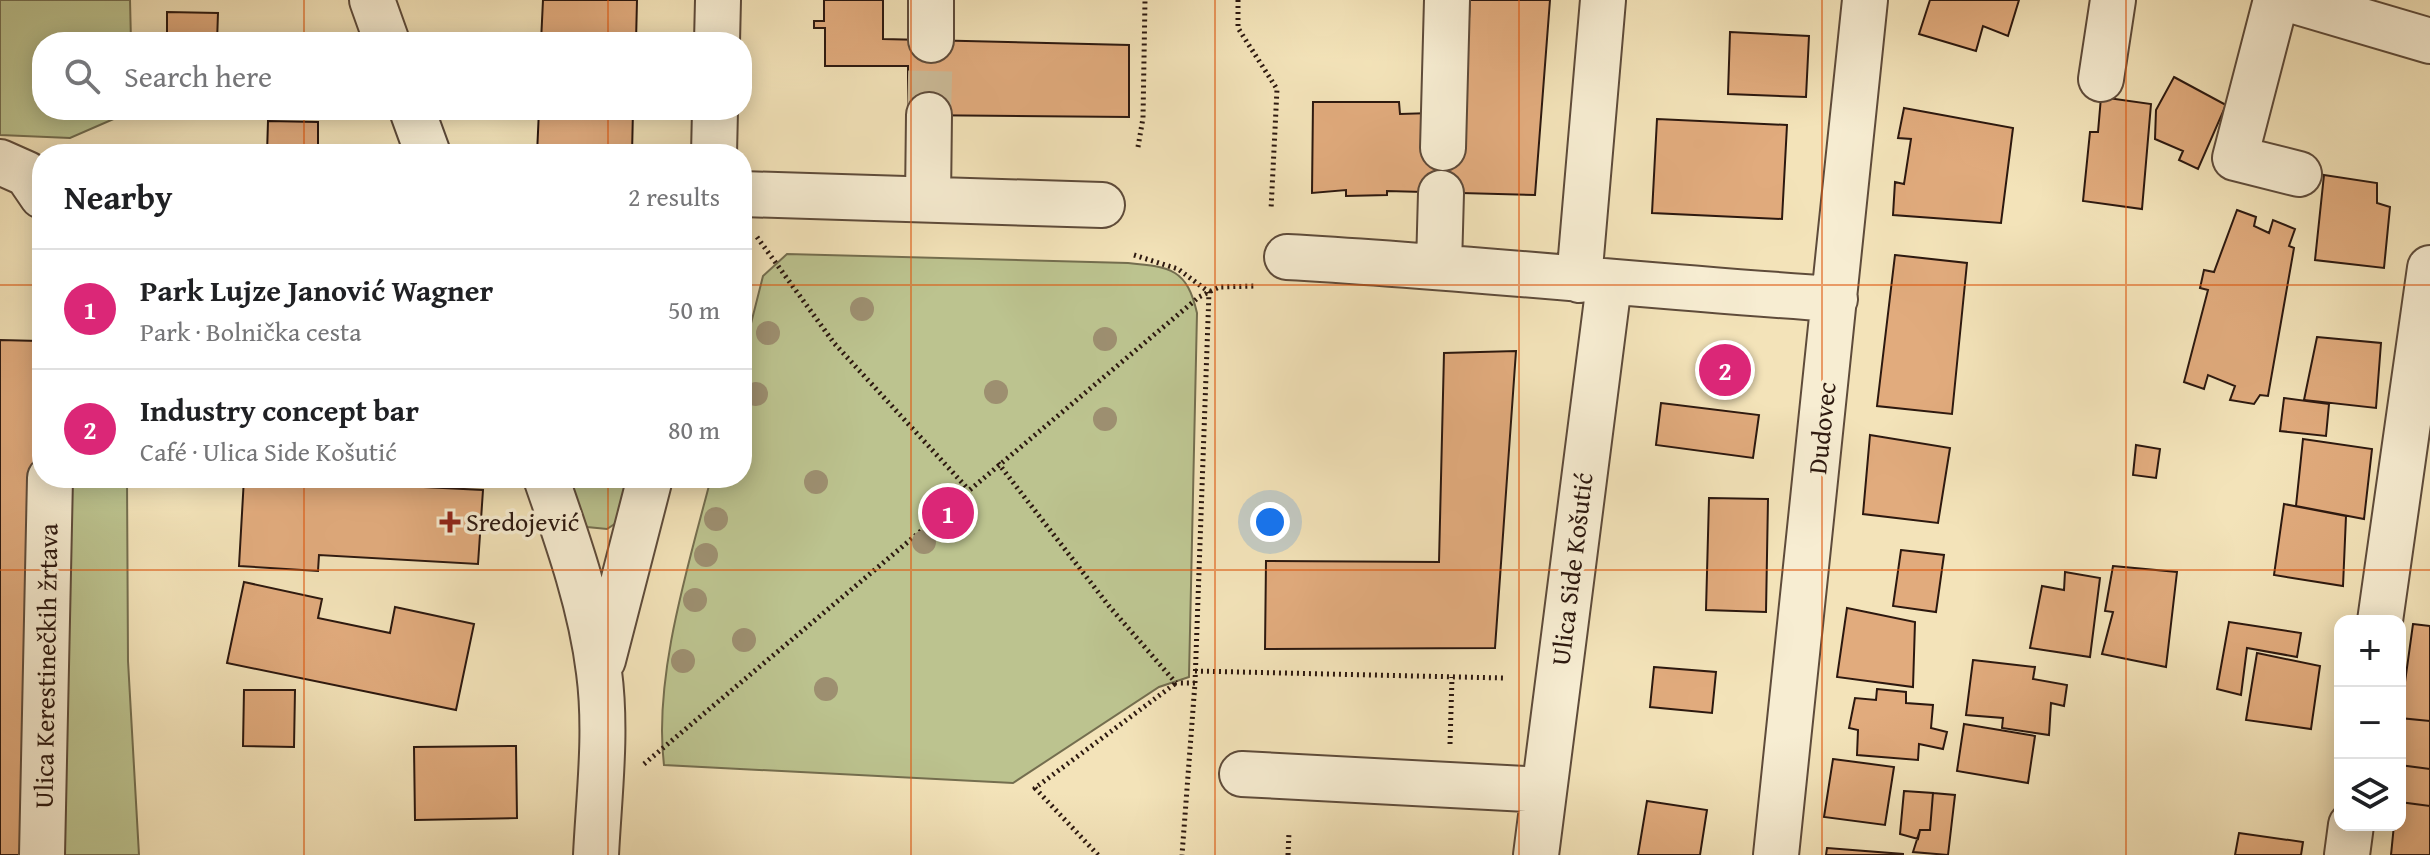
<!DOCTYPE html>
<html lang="en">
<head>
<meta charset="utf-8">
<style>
  :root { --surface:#fff; --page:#f6f6f6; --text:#202124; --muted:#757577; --line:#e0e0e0; --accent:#db2777 }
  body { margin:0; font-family:"Gentium Book Plus",serif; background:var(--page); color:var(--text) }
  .controls { position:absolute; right:24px; bottom:24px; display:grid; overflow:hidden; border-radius:16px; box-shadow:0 4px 20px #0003 }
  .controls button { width:72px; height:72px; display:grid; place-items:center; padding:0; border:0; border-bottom:2px solid var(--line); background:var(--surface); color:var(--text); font:40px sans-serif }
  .you { position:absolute; left:1270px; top:522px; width:28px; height:28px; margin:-20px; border:6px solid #fff; border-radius:50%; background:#1a73e8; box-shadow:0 0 0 12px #1a73e833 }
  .badge { display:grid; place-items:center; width:52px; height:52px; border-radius:50%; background:var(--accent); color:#fff; font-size:26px; font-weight:700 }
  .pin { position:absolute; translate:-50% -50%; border:4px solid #fff; box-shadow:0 2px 8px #0006 }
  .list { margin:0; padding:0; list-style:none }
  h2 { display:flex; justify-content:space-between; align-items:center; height:104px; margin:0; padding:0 32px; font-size:34px }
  h2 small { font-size:26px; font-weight:400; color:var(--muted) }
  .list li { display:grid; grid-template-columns:52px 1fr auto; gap:24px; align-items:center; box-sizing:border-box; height:120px; padding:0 32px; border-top:2px solid var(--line) }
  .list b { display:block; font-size:30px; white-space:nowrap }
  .list p { margin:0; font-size:26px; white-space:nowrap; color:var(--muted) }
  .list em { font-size:26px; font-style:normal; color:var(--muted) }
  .icon { flex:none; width:44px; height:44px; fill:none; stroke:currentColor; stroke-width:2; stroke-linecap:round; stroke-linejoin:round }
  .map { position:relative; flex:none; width:2430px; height:855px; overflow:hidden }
  .search { position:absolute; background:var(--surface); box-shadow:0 4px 20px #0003; left:32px; top:32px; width:720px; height:88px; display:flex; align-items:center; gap:20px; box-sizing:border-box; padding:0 28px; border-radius:32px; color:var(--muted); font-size:30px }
  .panel { position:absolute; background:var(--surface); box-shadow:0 4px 20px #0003; left:32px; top:144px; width:720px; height:344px; border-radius:32px }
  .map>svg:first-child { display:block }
  .green { fill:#bcc38f; stroke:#746e4f; stroke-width:2 }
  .building { fill:#e1ab7d; stroke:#2c180f; stroke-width:2 }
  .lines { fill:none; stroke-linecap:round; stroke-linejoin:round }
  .minor-tunnel { stroke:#cbba97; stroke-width:44; stroke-dasharray:44 22; stroke-linecap:butt }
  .minor-casing { stroke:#5e4b3a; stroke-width:48 }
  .path { stroke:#2c180f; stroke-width:5; stroke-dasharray:2 4; stroke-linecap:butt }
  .minor { stroke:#f7edd2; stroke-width:44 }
  .tree { fill:#9d8f70 }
  .grid { fill:none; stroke:#df560c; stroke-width:2; stroke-opacity:0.55 }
  .poi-dot { fill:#8f2418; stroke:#f7edd2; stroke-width:3 }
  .labels { text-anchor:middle; stroke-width:7; stroke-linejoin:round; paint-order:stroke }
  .street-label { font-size:26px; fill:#2c180f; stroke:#f7edd2 }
  .poi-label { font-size:26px; fill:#2c180f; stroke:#f7edd2; text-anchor:start }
</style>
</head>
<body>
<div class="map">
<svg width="2430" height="855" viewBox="0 0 2430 855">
  <rect width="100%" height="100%" fill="#f3e3b9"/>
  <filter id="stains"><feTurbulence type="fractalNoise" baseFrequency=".0025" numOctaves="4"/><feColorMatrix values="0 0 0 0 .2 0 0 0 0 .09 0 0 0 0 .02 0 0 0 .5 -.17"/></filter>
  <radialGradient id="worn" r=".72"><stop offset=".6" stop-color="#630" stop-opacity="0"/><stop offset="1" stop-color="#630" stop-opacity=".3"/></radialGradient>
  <path class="green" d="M0,0H130L131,42H42V110L132,111L70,138L0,135Z
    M787,254L1128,263C1171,267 1187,269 1197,313L1189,677L1159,687L1013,783L664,765C653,677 689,563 711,478H742V359L763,276Z
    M63,478H127L128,661L139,855H51Z
    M565,478H631L616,523L607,529L587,527L581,520Z"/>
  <path class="building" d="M543,0H637L636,42H541Z
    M824,0H883V39L1129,45V117L908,115V66H825V28H814V21H824Z
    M1470,0H1550L1535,195L1387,191V195L1346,196V190L1312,193L1313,102H1399L1400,114L1432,113L1462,149Z
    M1930,0H2019L2008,36L1983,26L1976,51L1919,34Z
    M167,12L218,13L217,42H167Z
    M1730,32L1809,36L1806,97L1728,94Z
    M2174,77L2226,105L2198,169L2179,160L2183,151L2155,139L2156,110Z
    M2101,97L2151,104L2142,209L2083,201L2090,132H2098Z
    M1904,108L2013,128L2001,223L1893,215L1895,182L1904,184L1911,139L1898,138Z
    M539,110H633L632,154H537Z
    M1657,119L1787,125L1782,219L1652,213Z
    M268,121L318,122V154H267Z
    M2324,175L2377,183V203L2390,207L2384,268L2315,260Z
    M2237,210L2256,217L2254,226L2269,233L2273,220L2295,229L2289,246L2294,248L2268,396L2260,395L2254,404L2230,400L2235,386L2208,375L2204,389L2184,382L2208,290L2200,288L2204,270L2214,272Z
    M1895,255L1967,263L1952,414L1877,406Z
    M2317,337L2381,343L2376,408L2304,400Z
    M0,340L39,341L21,855H0Z
    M1516,351L1495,648L1265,649L1266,561L1439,562L1444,353Z
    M2284,398L2329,404L2326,436L2280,431Z
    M1661,403L1759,415L1753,458L1656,445Z
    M1870,435L1950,448L1938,523L1863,514Z
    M2303,439L2372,449L2364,519L2296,506Z
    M2136,445L2160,449L2156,478L2133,475Z
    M244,478L483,490L478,564L319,555L318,571L239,566Z
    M1709,498L1768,499L1766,612L1706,610Z
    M2284,504L2346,516L2343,586L2274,575Z
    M1901,550L1944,555L1936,612L1893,606Z
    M2113,566L2177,572L2166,667L2102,654L2113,612L2105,611Z
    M2065,572L2100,578L2090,657L2030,648L2042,586L2064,590Z
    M244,582L322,599L318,618L390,633L395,607L474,624L456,710L227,663Z
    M1847,608L1915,622L1913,687L1837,677Z
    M2229,622L2301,633L2297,657L2247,648L2241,695L2217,689Z
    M2413,624L2430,626V721L2400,718Z
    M2257,653L2320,666L2311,729L2246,720Z
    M1973,660L2035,667L2033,679L2067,685L2064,706L2051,703L2049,735L2002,728L2003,718L1966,715Z
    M1654,667L1716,672L1712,713L1650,707Z
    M1877,689L1906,692V703L1933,705L1931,728L1947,732L1943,749L1919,744L1918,760L1857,755L1858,730L1849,728L1855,698L1876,700Z
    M244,690H295L294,747L243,746Z
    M2400,718L2430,721V769L2400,765Z
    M1964,724L2035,736L2028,783L1957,771Z
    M516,746L517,818L415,820L414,747Z
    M1833,759L1894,767L1885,825L1824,817Z
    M2400,765L2430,769V806L2400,802Z
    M1904,791L1933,793L1930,830H1920L1918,839L1900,834Z
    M1933,793L1955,795L1948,855L1913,852L1920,830H1930Z
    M1647,801L1707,810L1700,855H1638Z
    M2400,802L2430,806V855H2391L2394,825H2400Z
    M2239,833L2303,842L2301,855H2235Z
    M1827,848L1903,854V855H1826Z"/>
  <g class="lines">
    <path class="minor-tunnel" d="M929,115L931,40"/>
    <g class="minor-casing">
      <path id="minor" d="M372,0L387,42
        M2276,0L2235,158L2299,174
        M2291,0L2430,41
        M931,40V0
        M717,42L718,0
        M2101,79L2113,0
        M412,110L428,154
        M1443,148L1447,0
        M714,154L715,110
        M0,162L27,174L42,196
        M742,194L1102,205
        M928,199L929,115
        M1287,257C1470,267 1652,287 1835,299
        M1439,266L1441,193
        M1579,280L1603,0
        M546,478C568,541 591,606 599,672C607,732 599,795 596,855
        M2380,621L2430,268
        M603,660L650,478
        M1242,774L1544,790
        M42,855L50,478
        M1536,855L1609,284
        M1776,855L1865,0
        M2347,855L2351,825"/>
    </g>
    <path class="path" d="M1238,0V28L1277,89L1271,210
      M1138,147L1143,118L1145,0
      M757,237L834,343L968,489
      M1134,255L1178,269L1209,292L1195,683L1182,855
      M998,463L1109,606L1176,683H1195
      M1195,671L1504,678
      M1450,744L1452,677
      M644,764L1199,297L1219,287L1257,286
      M1098,855L1035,788L1176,683
      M1288,855L1289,832"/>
    <use href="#minor" class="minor"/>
  </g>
  <g class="tree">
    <circle cx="862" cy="309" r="12"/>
    <circle cx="768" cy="333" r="12"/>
    <circle cx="1105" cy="339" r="12"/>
    <circle cx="996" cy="392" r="12"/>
    <circle cx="756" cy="394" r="12"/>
    <circle cx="1105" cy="419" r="12"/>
    <circle cx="816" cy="482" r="12"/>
    <circle cx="716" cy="519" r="12"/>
    <circle cx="924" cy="542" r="12"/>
    <circle cx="706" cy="555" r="12"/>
    <circle cx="695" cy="600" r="12"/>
    <circle cx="744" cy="640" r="12"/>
    <circle cx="683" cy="661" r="12"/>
    <circle cx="826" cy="689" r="12"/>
  </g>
  <path class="grid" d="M304,0V42M608,0V42M911,0V855M1215,0V855M1519,0V855M1822,0V855M2126,0V855M304,110V154M608,110V154M0,285H42M742,285H2430M304,478V855M608,478V855M0,570H2430"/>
  <path class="poi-dot" d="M446 510h8v8h8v8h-8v8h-8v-8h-8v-8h8z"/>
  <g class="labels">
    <g class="street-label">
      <text transform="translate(1822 428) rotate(-84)" y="9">Dudovec</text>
      <text transform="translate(1572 569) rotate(-83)" y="9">Ulica Side Košutić</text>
      <text transform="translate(46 666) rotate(-89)" y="9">Ulica Kerestinečkih žrtava</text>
    </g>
    <g class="poi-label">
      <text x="466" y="531">Sredojević</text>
    </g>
  </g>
  <rect width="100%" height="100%" filter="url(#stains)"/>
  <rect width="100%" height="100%" fill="url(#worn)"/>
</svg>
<div class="controls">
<button>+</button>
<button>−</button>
<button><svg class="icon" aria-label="layers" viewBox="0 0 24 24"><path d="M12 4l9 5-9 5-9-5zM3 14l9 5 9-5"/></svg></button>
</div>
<div class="you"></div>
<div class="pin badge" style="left:948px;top:513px">1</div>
<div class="pin badge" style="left:1725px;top:370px">2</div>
<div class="search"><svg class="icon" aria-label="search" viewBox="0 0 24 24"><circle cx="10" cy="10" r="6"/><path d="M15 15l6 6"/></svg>Search here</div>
<section class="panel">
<h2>Nearby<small>2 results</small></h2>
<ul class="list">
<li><span class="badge">1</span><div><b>Park Lujze Janović Wagner</b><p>Park · Bolnička cesta</p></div><em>50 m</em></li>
<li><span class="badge">2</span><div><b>Industry concept bar</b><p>Café · Ulica Side Košutić</p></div><em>80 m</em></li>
</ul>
</section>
</div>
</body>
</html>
